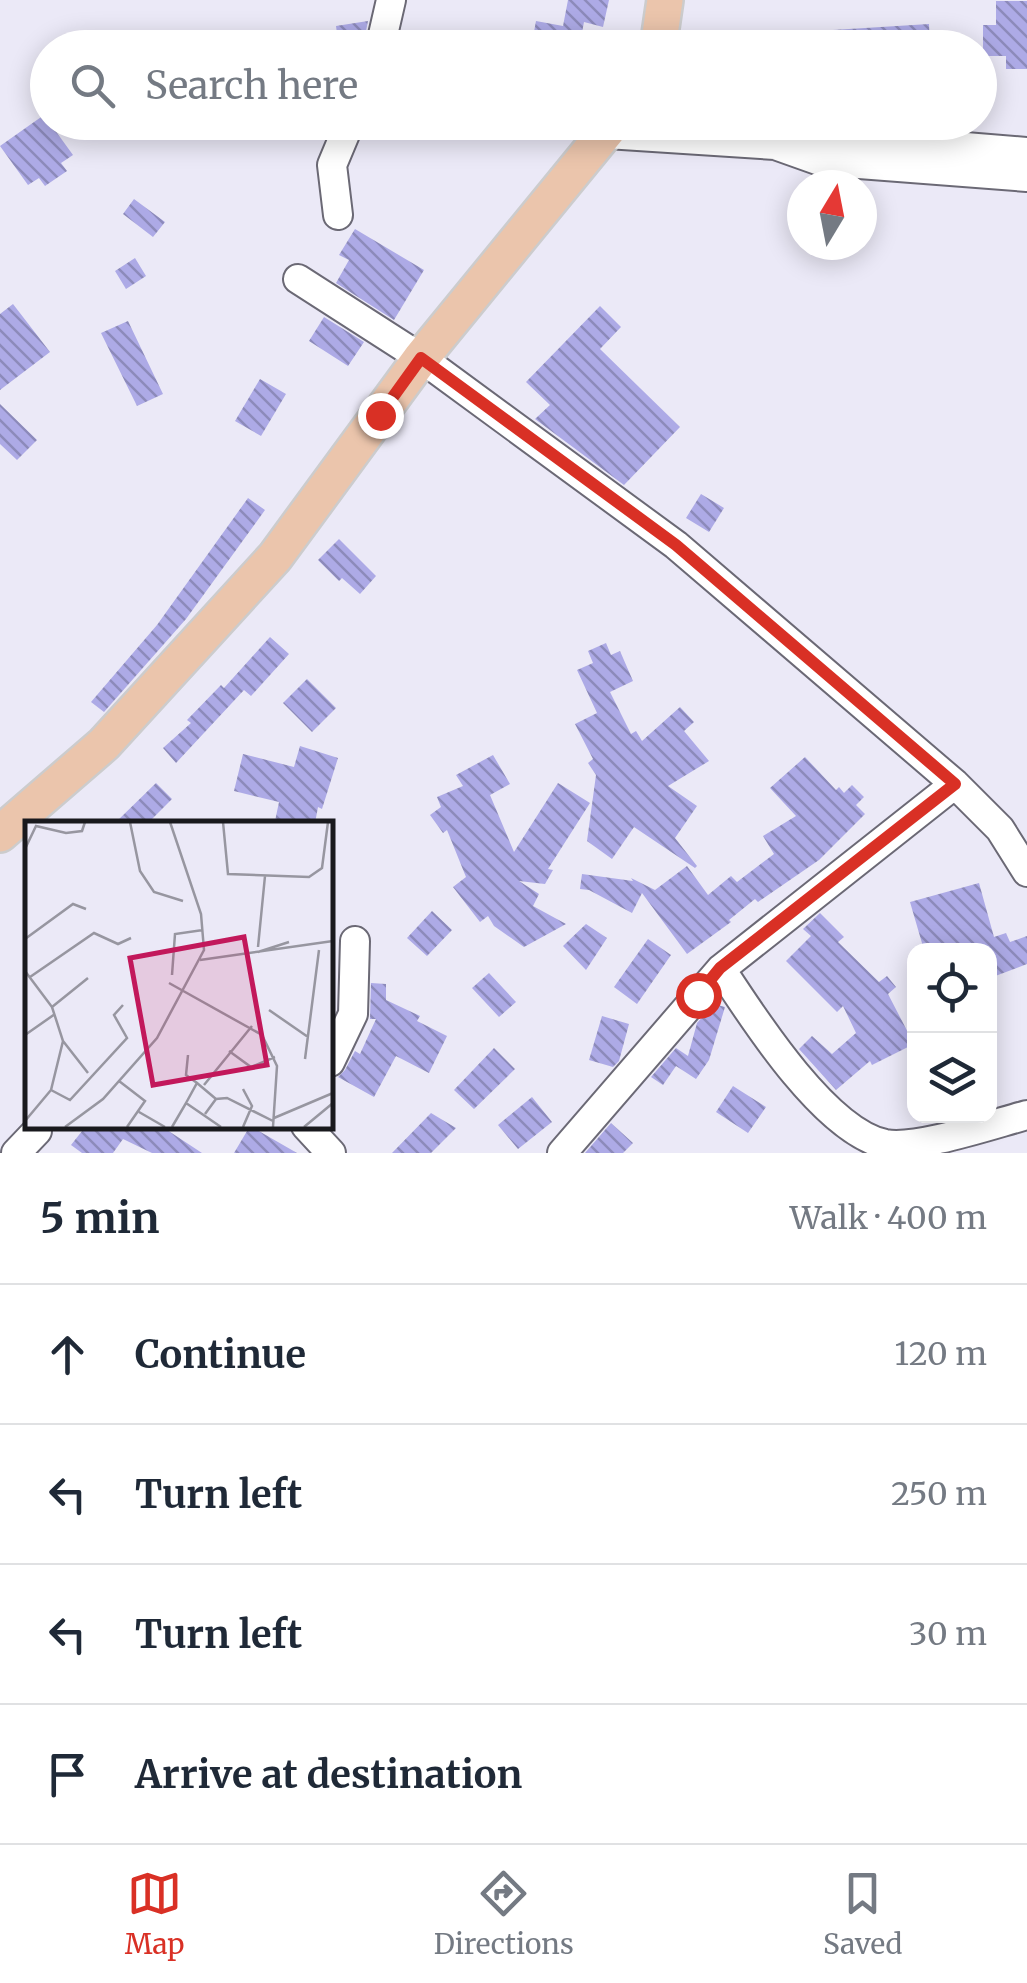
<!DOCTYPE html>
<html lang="en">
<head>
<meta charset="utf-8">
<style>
  :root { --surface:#fff; --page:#f2f2f3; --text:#1f2937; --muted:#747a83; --line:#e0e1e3; --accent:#d93025 }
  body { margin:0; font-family:Merriweather,serif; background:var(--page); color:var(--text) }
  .controls { position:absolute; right:30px; bottom:30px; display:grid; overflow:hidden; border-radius:20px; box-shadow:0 5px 25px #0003 }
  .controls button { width:90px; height:90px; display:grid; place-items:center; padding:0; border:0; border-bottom:2px solid var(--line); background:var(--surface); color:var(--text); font:50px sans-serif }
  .compass { position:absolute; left:787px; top:170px; width:90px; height:90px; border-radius:50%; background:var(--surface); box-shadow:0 5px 25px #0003; rotate:10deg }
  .stop { position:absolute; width:30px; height:30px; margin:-22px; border:8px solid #d93025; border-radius:50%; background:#fff }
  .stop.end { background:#d93025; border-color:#fff; box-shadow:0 2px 10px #0008 }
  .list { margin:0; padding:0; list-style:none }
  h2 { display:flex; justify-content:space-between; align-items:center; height:130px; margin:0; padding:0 40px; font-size:42px }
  h2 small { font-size:32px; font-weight:400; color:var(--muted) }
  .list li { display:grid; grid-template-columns:65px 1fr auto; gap:30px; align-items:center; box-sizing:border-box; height:140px; padding:0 40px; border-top:2px solid var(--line) }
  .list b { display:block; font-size:38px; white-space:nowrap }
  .list em { font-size:32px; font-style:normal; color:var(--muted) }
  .icon { flex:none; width:55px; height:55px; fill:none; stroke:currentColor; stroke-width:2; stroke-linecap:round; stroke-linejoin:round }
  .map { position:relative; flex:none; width:1027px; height:1153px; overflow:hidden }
  .search { position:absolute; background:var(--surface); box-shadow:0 5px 25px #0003; left:30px; right:30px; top:30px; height:110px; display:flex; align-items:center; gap:25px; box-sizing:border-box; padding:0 35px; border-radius:55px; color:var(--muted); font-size:38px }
  .sheet { height:690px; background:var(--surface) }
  nav { display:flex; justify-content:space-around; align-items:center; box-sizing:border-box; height:140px; border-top:2px solid var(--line); background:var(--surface); font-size:28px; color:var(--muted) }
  nav a { display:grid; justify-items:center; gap:5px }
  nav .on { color:var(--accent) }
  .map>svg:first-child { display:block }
  .building { fill:url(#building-back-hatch) }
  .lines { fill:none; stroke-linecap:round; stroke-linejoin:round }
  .minor-casing { stroke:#6b6975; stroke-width:32 }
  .major-casing { stroke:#cccccd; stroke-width:40 }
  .minor { stroke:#fff; stroke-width:28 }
  .major { stroke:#ebc5ac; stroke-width:35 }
  .route { stroke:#d93025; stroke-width:12 }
  .inset-road { fill:none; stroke:#9796a0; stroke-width:2.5 }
  .view { fill:#c2185b; fill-opacity:0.15; stroke:#c2185b; stroke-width:5 }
  .inset-edge { fill:none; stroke:#19191d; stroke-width:5 }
</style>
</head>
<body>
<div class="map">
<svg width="1027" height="1153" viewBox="0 0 1027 1153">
  <defs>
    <pattern id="building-back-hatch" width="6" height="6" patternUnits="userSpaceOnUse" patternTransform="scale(2.5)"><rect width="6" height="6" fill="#adaae6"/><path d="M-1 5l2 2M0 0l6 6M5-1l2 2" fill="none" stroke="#8c8aba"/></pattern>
  </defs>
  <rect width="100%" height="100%" fill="#ebe9f7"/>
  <path class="building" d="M568,0H609L603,27L584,22L579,48H531L536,21L563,26Z
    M996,1H1027V69H1006V56H983V25H996Z
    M368,21L363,46L339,48L336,26Z
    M929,24L930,48H819L817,31Z
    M708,32L753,40V48H705Z
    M44,115L73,155L61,163L67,171L45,186L39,178L28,185L0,146Z
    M134,199L165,222L153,237L123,214Z
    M355,229L424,270L394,320L336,283L349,260L339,255Z
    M135,258L146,276L126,289L115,271Z
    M13,304L50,352L0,390V314Z
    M600,306L621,327L600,349L680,427L624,485L535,419L550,405L526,382Z
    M324,317L364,342L348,366L309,341Z
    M128,321L163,394L137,406L101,333Z
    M260,379L286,394L261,436L235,421Z
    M0,404L37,440L17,460L0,444Z
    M701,494L724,508L709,532L686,518Z
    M248,498L265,510L186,619L104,712L91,702L157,625Z
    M339,539L376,576L360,594L342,578L339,581L318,560Z
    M270,637L289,654L251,696L244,690L176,763L163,748L191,723L187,720L221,685L224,688Z
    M606,643L611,655L620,651L633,681L610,692L631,734L636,731L642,741L680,707L694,722L684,731L709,761L668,786L697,806L675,838L697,866L695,868L634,827L612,859L587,841L596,775L588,763L593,759L575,724L597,713L577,670L593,663L588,651Z
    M307,679L336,708L312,732L283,703Z
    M300,746L338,758L322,809L318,807L315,823L275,821L279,802L234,791L243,754L294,767Z
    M493,755L510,784L490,795L514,852L558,783L590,803L548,869L553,870L545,884L519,881L539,894L533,906L566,924L524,947L494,926L488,916L480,922L453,887L466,877L447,830L443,833L430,815L441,807L437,797L463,786L456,775Z
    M805,757L836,790L839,787L844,793L852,785L864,797L856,805L865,814L819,860L758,902L755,899L729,920L731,922L687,954L642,893L632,913L589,890L580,889L582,874L633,881L631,878L655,890L687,866L708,895L731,876L737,882L774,854L763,836L796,816L770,788Z
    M156,783L172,799L148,823H115Z
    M979,883L994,937L1006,933L1010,942L1027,936V964L990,978V950H924L910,902Z
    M432,911L452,930L427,956L407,938Z
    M820,913L844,937L838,942L879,982L887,976L896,987L888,994L914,1044L872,1065L870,1061L836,1090L799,1049L812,1036L832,1054L856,1033L843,1006L837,1012L786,961L811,936L803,929Z
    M586,924L607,938L586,970L563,946Z
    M648,939L671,955L637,1004L614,987Z
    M489,973L516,1002L499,1017L472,988Z
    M371,983L386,984V1000L420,1016L417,1021L447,1036L429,1073L396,1056L374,1097L338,1077L345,1070L355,1051L360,1054L376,1019H370Z
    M714,1004L725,1007L709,1060L696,1079L676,1066L663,1085L651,1077L676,1048L688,1056L697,1023Z
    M602,1016L629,1024L619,1061L613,1067L589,1060Z
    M494,1048L515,1069L474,1109L454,1090Z
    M733,1086L766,1107L748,1133L716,1112Z
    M532,1097L552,1122L518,1149L498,1125Z
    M431,1113L456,1128L431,1153H392Z
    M611,1123L633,1143L623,1153H585Z
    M86,1126H161L202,1153H152L123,1139L113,1153H82L71,1145Z
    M250,1126L297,1153H234Z"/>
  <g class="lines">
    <g class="minor-casing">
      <path id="minor" d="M380,48L391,0
        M607,134L775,145L820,161L1027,177
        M777,145L820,135L1027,152
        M338,215L332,165L350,122
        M298,279L421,358L676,545L955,784L1000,829L1027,872
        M721,969C753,1018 825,1131 885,1144C917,1150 993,1124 1027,1115
        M330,1062L353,1014L355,941
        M306,1126L331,1153
        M16,1153L37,1131
        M562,1153L721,969L955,784"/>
    </g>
    <g class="major-casing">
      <path id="major" d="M658,48L665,0
        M0,834L104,744L275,557L421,358L614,122"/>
    </g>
    <use href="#minor" class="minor"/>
    <use href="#major" class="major"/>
  </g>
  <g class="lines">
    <path class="route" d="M380,415L421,358L676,545L955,784L720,968L698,995"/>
  </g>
  <g transform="translate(25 821)">
    <rect width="308" height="308" fill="#ebe9f7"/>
    <path class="inset-road" d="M105,1L115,50L129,71L158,80M198,1L203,53L284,56L297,47L303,1M0,28L11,5L41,12L57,10L60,1M0,118L48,83L61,88M233,126L240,55M233,131L264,121M175,139L308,120M0,150L27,186L38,220L26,269L0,300M147,154L150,113L178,109M5,156L69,112L93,123L106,117M144,162L237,214L252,245L248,306M27,186L63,157M244,189L283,216M0,214L30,193M38,220L63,252M204,230L226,246L250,236M163,234L161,254L172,262M280,238L294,129M94,260L120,280L102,306M179,264L227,205M26,269L45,279L102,217L89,194L98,184M161,282L172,262L191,278M114,291L140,306M180,293L191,278L202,277L248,300M249,297L308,272M40,306L78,278L132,217L179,129L176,93L145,1M147,306L161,282L196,306M218,306L227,285L218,268M279,306L308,282"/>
    <path class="view" d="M219,116L242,244L128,264L105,137Z"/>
    <rect width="308" height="308" class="inset-edge"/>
  </g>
</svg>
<div class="controls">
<button><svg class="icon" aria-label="locate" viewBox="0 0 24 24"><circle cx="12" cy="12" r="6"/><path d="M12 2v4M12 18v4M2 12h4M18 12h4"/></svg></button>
<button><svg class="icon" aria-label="layers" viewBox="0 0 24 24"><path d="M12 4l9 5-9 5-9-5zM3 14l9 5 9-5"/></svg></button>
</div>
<svg class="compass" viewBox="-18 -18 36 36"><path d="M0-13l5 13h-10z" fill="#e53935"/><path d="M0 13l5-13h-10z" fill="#747a83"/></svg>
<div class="stop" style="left:698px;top:995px"></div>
<div class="stop end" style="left:380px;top:415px"></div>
<div class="search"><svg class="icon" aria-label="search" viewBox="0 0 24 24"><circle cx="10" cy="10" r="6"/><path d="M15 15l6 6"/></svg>Search here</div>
</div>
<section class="sheet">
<h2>5 min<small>Walk · 400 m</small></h2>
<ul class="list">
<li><svg class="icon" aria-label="ahead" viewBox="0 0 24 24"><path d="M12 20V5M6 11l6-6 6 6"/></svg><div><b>Continue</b></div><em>120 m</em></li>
<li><svg class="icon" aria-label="left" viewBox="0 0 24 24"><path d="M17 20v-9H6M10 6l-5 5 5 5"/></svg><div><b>Turn left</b></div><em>250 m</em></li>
<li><svg class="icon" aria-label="left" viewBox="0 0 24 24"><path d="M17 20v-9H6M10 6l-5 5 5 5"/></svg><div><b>Turn left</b></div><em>30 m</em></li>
<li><svg class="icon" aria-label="arrive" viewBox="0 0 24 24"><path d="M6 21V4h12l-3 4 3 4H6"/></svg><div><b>Arrive at destination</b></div></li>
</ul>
</section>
<nav>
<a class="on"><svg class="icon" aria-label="map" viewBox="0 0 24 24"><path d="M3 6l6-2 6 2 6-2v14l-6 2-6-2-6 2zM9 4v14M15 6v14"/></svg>Map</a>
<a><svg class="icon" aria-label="directions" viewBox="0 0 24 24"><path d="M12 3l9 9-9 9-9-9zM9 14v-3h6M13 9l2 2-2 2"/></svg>Directions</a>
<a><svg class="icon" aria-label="saved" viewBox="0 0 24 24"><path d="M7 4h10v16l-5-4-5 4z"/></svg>Saved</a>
</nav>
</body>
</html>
